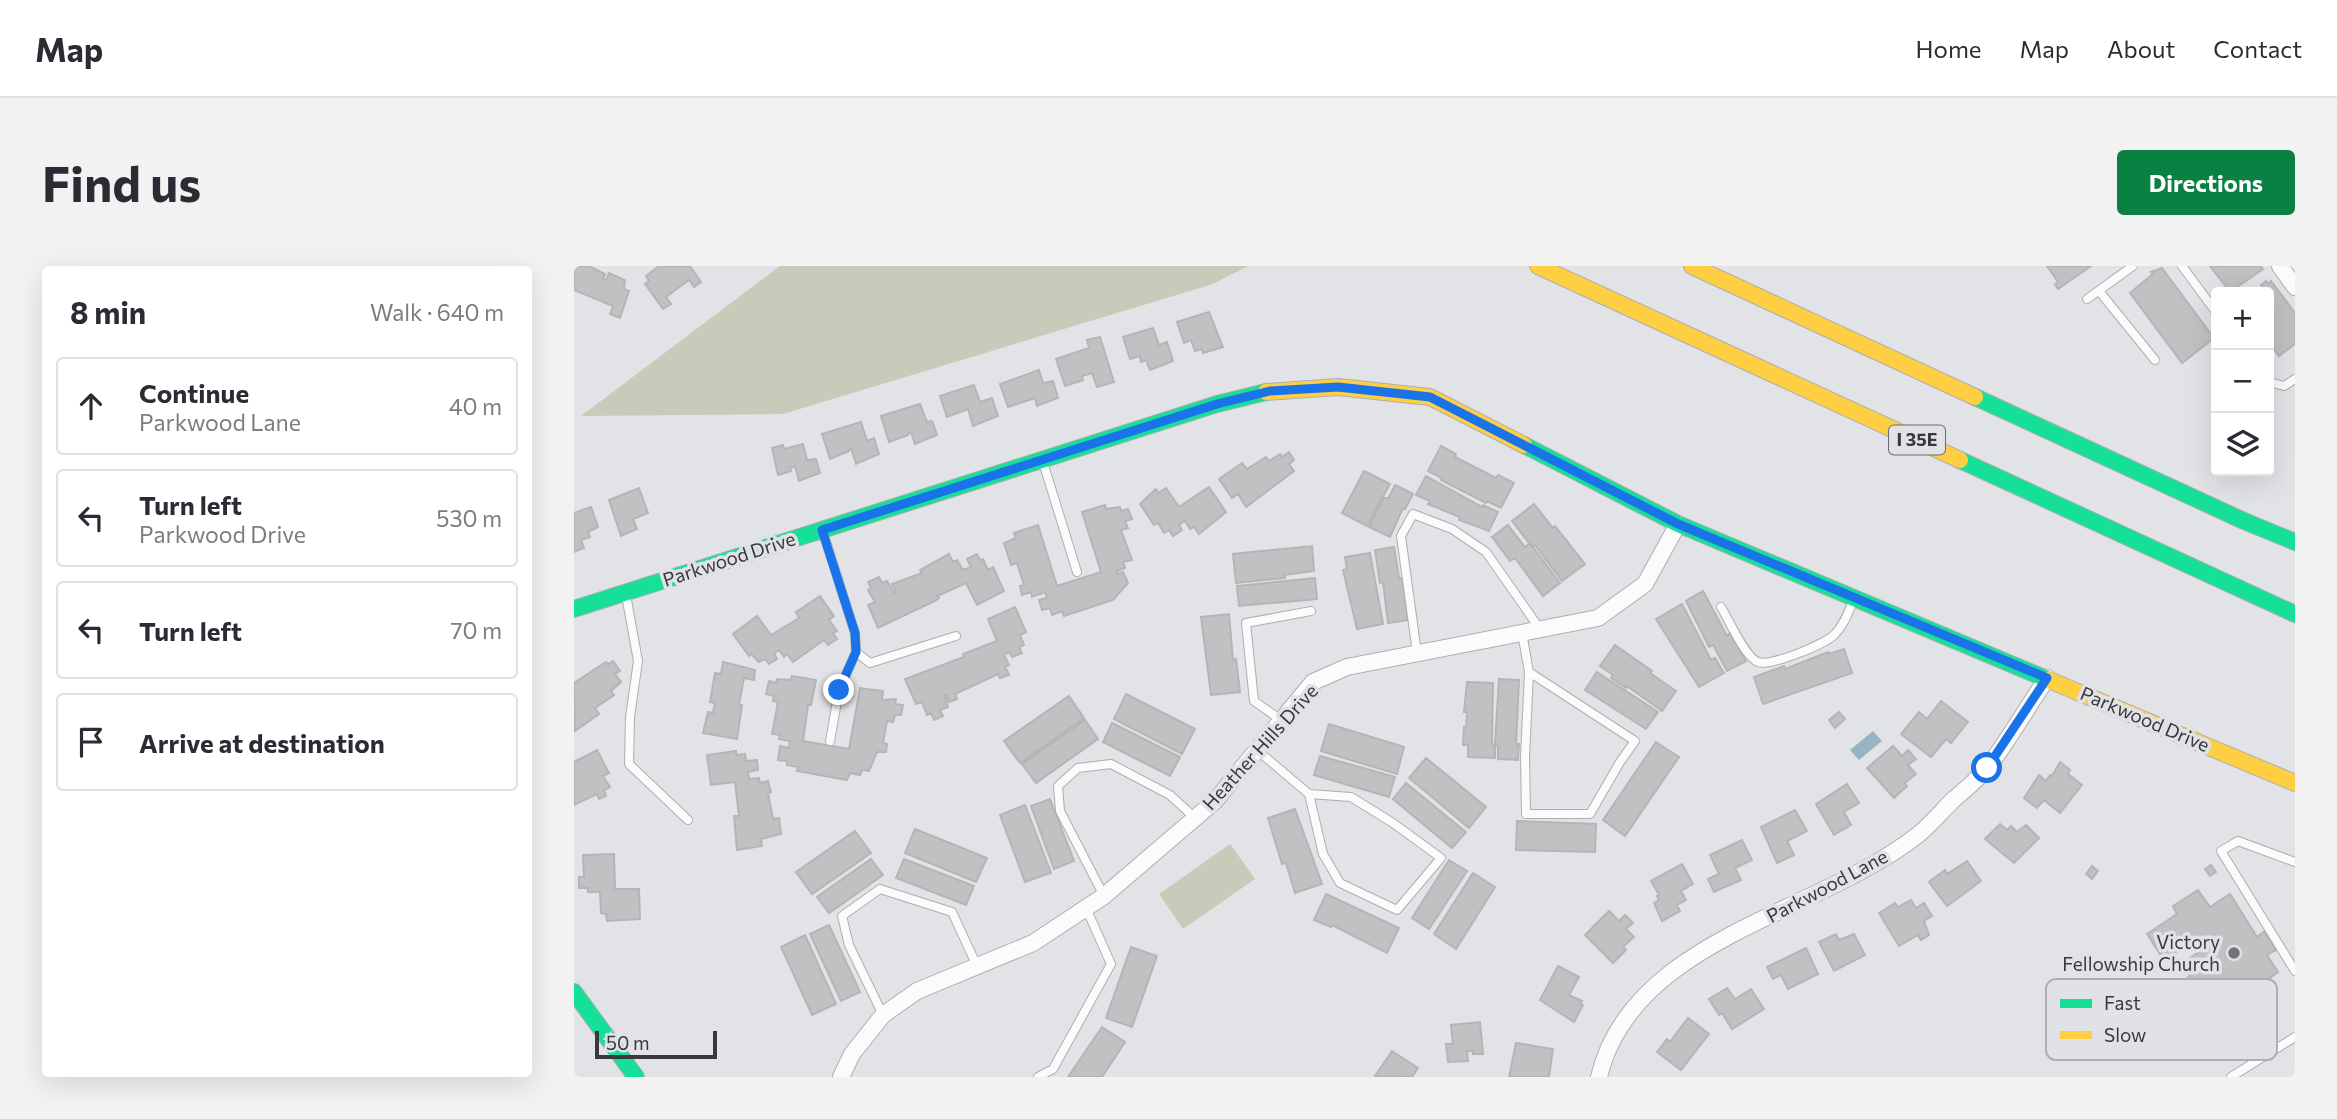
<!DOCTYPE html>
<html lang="en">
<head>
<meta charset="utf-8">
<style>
  :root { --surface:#fff; --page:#f2f2f3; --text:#2b2b33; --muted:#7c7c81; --line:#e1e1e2; --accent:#0b8043 }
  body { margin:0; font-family:Commissioner,sans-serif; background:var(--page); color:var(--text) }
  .controls { position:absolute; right:21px; top:21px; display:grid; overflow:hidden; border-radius:7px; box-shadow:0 7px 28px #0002 }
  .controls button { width:63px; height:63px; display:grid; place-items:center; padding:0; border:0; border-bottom:2px solid var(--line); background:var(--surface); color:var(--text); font:35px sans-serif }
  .scale { position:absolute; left:21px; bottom:18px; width:122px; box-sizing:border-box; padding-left:7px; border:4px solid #39393b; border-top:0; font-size:19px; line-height:24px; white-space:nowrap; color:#39393b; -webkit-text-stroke:5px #e1e2e7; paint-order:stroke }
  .stop { position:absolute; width:21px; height:21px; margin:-16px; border:5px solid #1a73e8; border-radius:50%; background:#fff }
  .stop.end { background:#1a73e8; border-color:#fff; box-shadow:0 2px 7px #0008 }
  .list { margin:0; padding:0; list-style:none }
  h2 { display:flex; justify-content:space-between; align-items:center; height:91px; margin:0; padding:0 28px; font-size:30px }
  h2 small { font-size:23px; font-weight:400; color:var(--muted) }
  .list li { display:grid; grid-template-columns:46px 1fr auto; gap:21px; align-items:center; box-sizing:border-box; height:98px; margin:0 14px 14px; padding:0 14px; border:2px solid var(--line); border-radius:7px }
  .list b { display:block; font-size:26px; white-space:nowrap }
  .list p { margin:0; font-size:23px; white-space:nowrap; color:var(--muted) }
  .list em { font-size:23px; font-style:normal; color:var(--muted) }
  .icon { flex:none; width:38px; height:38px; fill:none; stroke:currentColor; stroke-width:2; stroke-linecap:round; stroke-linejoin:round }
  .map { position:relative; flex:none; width:1721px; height:811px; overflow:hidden; border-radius:7px }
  header { display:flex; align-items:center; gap:42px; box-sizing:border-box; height:98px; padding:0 35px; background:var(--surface); border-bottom:2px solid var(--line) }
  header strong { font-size:33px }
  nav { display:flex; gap:38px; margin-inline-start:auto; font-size:24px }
  .intro { display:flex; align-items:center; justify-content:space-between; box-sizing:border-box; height:168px; padding:0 42px }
  h1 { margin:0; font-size:49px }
  .button { padding:18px 32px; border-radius:7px; background:var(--accent); color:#fff; font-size:24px; font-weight:700 }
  main { display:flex; gap:42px; padding:0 42px }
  aside { flex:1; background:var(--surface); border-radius:7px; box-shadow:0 7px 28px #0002 }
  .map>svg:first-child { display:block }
  .green { fill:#c8caba }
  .water { fill:#98b3c5 }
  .building { fill:#c1c1c3; stroke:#b5b5b7; stroke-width:2 }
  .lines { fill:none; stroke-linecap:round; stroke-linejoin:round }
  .lane-casing { stroke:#adaeb0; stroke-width:10 }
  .street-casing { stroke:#adaeb0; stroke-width:18 }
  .fast-casing { stroke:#adaeb0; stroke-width:18 }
  .slow-casing { stroke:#adaeb0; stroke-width:18 }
  .lane { stroke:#fbfbfb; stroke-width:8 }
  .street { stroke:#fbfbfb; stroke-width:16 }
  .fast { stroke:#16e098; stroke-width:16 }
  .slow { stroke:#ffcf43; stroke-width:16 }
  .route { stroke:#1a73e8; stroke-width:9 }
  .poi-dot { fill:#747477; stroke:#e1e2e7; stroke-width:2.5 }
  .labels { text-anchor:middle; stroke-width:7; stroke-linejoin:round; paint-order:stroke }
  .shield { fill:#e1e2e7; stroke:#6b6c6f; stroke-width:2 }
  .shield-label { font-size:18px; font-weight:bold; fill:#39393b }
  .street-label { font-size:19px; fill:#39393b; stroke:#e1e2e7 }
  .poi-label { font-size:19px; fill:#39393b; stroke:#e1e2e7; text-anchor:end }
  .key { fill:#e1e2e7; stroke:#afafb3; stroke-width:2 }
  .key-label { font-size:19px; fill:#39393b }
</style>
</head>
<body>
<header>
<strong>Map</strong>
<nav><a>Home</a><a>Map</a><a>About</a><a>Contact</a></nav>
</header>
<div class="intro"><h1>Find us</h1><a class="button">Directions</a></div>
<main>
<aside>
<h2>8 min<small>Walk · 640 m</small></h2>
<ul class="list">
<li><svg class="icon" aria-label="ahead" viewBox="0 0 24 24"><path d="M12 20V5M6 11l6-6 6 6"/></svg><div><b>Continue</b><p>Parkwood Lane</p></div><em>40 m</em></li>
<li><svg class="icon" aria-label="left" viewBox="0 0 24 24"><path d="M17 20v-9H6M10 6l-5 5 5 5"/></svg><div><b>Turn left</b><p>Parkwood Drive</p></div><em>530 m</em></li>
<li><svg class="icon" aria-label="left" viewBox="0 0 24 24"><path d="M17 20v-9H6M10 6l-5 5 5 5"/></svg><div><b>Turn left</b></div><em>70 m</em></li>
<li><svg class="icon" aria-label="arrive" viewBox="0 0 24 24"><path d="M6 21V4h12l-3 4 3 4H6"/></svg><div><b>Arrive at destination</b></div></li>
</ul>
</aside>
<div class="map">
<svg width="1721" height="811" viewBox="0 0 1721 811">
  <rect width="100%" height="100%" fill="#e2e3e6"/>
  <path class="green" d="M206,0H674L639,18L209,148L7,150Z
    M656,578L681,613L609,663L585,628Z"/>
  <path class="water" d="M1299,465L1308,475L1285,494L1276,484Z"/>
  <path class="building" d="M0,0H15L31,8L29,13L32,14L35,7L51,14L50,23L55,25L46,52L36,48L39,40L0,24Z
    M85,0H116L127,16L120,21L115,14L92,31L97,38L89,43L71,18L75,15L72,10Z
    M1473,0H1517L1484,23L1481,18L1484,16Z
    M1636,0H1686L1689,3L1656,26Z
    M1588,2L1640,72L1608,97L1556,27L1579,8L1577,6Z
    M1692,15L1694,18L1697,15L1721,47V78L1705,90L1695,77V26H1683L1689,22L1687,19Z
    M635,46L649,81L629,87L628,83L621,85L617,74L610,77L603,56Z
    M579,62L585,79L593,76L599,95L576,104L572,94L567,96L566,90L556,93L549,71Z
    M526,71L540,116L523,121L518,107L508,110L509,114L491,120L482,93L515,82L513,74Z
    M465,104L469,117L479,115L484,132L463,140L461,132L434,141L426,118Z
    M400,119L406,136L418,132L424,150L399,160L394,143L373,151L366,130Z
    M346,138L353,156L358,155L363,169L341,178L337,166L334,167V169L315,176L307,150Z
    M287,156L293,175L300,172L305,188L282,198L277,182L275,183V185L256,193L248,168Z
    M229,178L233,194L242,193L246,207L225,215L221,200L216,202L217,205L204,209L198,182L209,179L210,183Z
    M867,180L882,188L881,191L922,212L924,209L940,217L927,242L913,235L912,237L867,214L868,212L854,205Z
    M715,186L720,194L715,198L720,205L672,241L664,228L658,232L645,213L668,197L673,203L692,191L695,195L706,188L708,191Z
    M790,205L816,218L793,260L768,247Z
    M852,210L908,241L909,239L924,246L915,265L885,254L886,251L854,238L856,235L842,229Z
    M821,219L839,228L831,243L829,242L816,271L795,261L810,231L814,233Z
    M635,221L652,246L625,268L620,261L616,263L611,255L605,259L608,264L599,270L595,264L590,267L584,257L580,259L566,238L582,223L584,227L592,222L605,241Z
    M65,222L74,247L59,253L63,263L47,270L35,234Z
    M960,238L979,262L981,260L1011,298L988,315L961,279L958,281L938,255Z
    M531,239L532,243L546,241L547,245L554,243L558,253L551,255L554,262L547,264L558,294L549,296L551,302L543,305V308L549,306L554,317L539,334L490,350L488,345L478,349L476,342L468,344L465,334L473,332L471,326L458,331L457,326L448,329L446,320L450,319L443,297L437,299L430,277L442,272L440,267L464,259L483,320L527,306L508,246Z
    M17,241L24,261L14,266L16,271L7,274L10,282L0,286V247Z
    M934,259L951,281L956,277L986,317L969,330L941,292L936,295L918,271Z
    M738,280L740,305L710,309L711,312L662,317L659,288Z
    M820,281L825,312H828L834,354L814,357L809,316L806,317L801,284Z
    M796,287L809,358L783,363L769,304L773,303L771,291Z
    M375,288L379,296L383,294L389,304L397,301L393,293L403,288L406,294L409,293L414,304L419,301L430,325L403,339L392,317L363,330L365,332L361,335L304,362L294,339L301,336L294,324L297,322L294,316L305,311L308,317L313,315L320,327L322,326L318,318L348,307L346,304Z
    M741,312L743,333L665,340L663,320Z
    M1129,325L1153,370L1156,367L1172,395L1153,405L1139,379L1135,381L1112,335Z
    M246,330L260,350L255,354L263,365L259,367L263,373L254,379L250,374L219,396L213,388L210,391L205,384L200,387L203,393L195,398L191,393L185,396L177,388L175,390L159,368L183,350L197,369L225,352L222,346Z
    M1108,338L1137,394L1141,392L1150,407L1125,421L1082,353Z
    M441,341L452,366L446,369L450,379L445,381L448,387L438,391L435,386L430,389L435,399L431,401L435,409L426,412L424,408L381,428L383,433L375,436L372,429H370L374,441L366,444L369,450L360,454L357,447L353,449L348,436L342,438L331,413L390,391L389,388L423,375L414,353Z
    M655,348L659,394L662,393L666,426L637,429L627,351Z
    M1041,379L1078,405L1076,407L1102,425L1088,445L1053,420L1052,422L1037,412L1039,409L1026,400Z
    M1270,383L1278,407L1189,438L1180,411L1210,400L1211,403L1254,386L1255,388Z
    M39,395L46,405L41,408L47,416L37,425L40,429L21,442L25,448L1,465L0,417L32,396L34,398Z
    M149,396L181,404L180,414L170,412L165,438L168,439L163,473L129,467L134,446L139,447L141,437L136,436L141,407L147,408Z
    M1023,406L1084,446L1072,463L1011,424Z
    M218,410L242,414L237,439H234L229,475L275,483L286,422L309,425L308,434L322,433L321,438L329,439L327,449H321L319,456L313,455L309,477L313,478L312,486H303L295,505L288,504L286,509L276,507L273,514L223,505L224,501L213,499V495L204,494L206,480L215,482L216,475L205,473L206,469L198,468L204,436L199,435L200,430L192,428L195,415L202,417L203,413L217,414Z
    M925,413L945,414L942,478H945L944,494L924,493V480L921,479Z
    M893,416L919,417L918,478L921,479V492L894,491V479H889L890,461L892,462L893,446H890Z
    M552,428L621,463L608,488L540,453Z
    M495,430L510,452L446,497L430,475Z
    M1367,435L1394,456L1377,477L1372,473L1357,491L1327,468L1345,446L1353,453Z
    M1265,446L1271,453L1261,462L1255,454Z
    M511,454L524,473L462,517L448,498Z
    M538,457L606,491L596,510L529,476Z
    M755,458L830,481L823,508L747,485Z
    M1082,476L1105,491L1051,570L1029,554Z
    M1319,480L1328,490L1334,484L1342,493L1334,499L1342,508L1331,517L1333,520L1320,532L1293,502Z
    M23,484L35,507L29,510L36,521L30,524L32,530L25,533L23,528L0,539V496Z
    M162,485V489L171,488L172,495L183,494L184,504L174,506L175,513L185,512L186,517L194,515L197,526L194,527L199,553L205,552L207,568L187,573L188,580L163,584L160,550H165L161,516L137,519L133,489Z
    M746,490L821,511L815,531L740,509Z
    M852,492L912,541L895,562L835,512Z
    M1486,496L1496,504L1494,508L1508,519L1486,547L1470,534L1463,542L1450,532L1465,509L1472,515L1476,509L1478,510Z
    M832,517L892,566L878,582L819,533Z
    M1273,518L1285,537L1270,546L1277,559L1260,569L1242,538Z
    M476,533L500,595L480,603L457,540Z
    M451,539L477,607L451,616L426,549Z
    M721,543L748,618L721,627L712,597L708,598L694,552Z
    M1221,544L1233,565L1213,575L1220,589L1203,597L1187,561Z
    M943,555L1022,558L1021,586L942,584Z
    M1426,558L1433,564L1437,560L1443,566L1452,559L1465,572L1440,597L1411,573Z
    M341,563L413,592L402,616L331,587Z
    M281,565L297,587L238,628L222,606Z
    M1168,574L1178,594L1161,602L1167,614L1140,626L1134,613L1145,608L1136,589Z
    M40,588L41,623H65L66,653L33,655L32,648L27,647L26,626H14V622H5V611H10L9,589Z
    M297,593L309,609L255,647L243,631Z
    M330,593L400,620L392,639L322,612Z
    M875,594L893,605L855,663L838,652Z
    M1393,595L1407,615L1373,640L1355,616L1371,604L1373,608Z
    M1108,598L1119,618L1107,625L1112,634L1103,639L1106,645L1088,655L1080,637L1085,634L1083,630L1085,629L1077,615Z
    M1637,599L1642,606L1636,610L1631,603Z
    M1518,600L1524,605L1518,613L1512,608Z
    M899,607L921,621L882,683L860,668Z
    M1624,624L1636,641L1656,628L1683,671L1690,666L1702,684L1693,689L1704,706L1693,714L1703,730L1695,735L1696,737L1670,754L1656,732L1638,744L1631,732L1628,734L1614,711L1616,710L1610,696L1626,685L1620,674L1590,694L1573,668L1603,648L1599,640Z
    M752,628L825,662L813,687L758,659L757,661L740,654Z
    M1337,634L1342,642L1350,637L1358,650L1350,655L1355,669L1347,674L1344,669L1325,680L1305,647L1321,637L1324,641Z
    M1035,645L1045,655L1051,649L1059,657L1052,663L1060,671L1049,681L1052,684L1039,697L1011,669Z
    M255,659L286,726L267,735L236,668Z
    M1262,668L1265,674L1280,668L1291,689L1260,705L1245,676Z
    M231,669L262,738L238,749L207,681Z
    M557,681L583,690L558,761L532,752Z
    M1232,682L1244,708L1214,723L1207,709L1199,713L1193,701Z
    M984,700L1005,711L995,729L1008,735L1006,738L1009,739L1000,756L966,734Z
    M1153,722L1161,733L1177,723L1190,743L1158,763L1148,747L1145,749L1135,733Z
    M1114,752L1135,768L1107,804L1083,786L1093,773L1096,776Z
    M906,756L909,788H899V785H893L894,795L874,796L872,778H879L877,759Z
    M528,761L551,776L528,811H494Z
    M942,777L979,783L975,811H935Z
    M818,785L844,802L838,811L801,810Z"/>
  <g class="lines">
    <g class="lane-casing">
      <path id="lane" d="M1608,0L1642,46
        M1525,25L1581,94
        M1513,33L1559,0
        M1695,116L1710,120L1721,113
        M469,196L503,306
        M249,266L281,367L282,386L296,397L382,370
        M52,329L64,395L56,451L55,498L114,554
        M1147,341C1155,354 1171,391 1184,396C1196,401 1252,378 1261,368C1270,359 1274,347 1279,335
        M948,367L955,406L951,491L952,548H1016L1046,496L1061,475L955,406
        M843,387L827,270L839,248L878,263L912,286L966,363
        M707,454L680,435L672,357L737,345
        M256,475L265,424L282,386
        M683,484L735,528L749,588L766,617L823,644L867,592L819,557L777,531L735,528
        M1721,596L1664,575L1647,585L1721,705
        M530,630L486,545L484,520L504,502L537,498L596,529L621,552
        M309,749L275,679L268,650L306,623L378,646L403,700
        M464,811L479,803L537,698L512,642
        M1657,811L1721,771"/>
    </g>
    <g class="street-casing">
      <path id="street" d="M1706,0L1721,21
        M267,811L278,788L309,749L343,725L459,677L530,630L641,535L739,416L773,401L1024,352L1071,318L1104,258
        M1025,811C1058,672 1245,648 1345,568C1357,558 1368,545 1379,534C1391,524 1404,513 1414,501C1435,473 1453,442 1473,412"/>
    </g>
    <g class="fast-casing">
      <path id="fast" d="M1401,131L1670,255L1721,276
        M950,179L1104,258L1475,414
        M1386,194L1721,348
        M0,343L643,138L692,126
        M0,726L62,811"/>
    </g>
    <g class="slow-casing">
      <path id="slow" d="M964,0L1386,194
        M1118,0L1401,131
        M692,126L764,121L856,131L950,179
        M1475,414L1721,517"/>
    </g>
    <use href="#lane" class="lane"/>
    <use href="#street" class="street"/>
    <use href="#fast" class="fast"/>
    <use href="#slow" class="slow"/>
  </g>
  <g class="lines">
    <path class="route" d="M265,424L282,386L281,367L248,264L643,138L696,125L764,121L856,131L1104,258L1473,412L1413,502"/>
  </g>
  <circle class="poi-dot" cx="1660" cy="687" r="7"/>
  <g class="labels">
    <rect class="shield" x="1315" y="159.5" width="56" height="29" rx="5"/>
    <g class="shield-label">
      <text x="1343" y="180">I 35E</text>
    </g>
    <g class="street-label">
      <text transform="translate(155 293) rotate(-18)" y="7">Parkwood Drive</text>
      <text transform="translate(1571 453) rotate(23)" y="7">Parkwood Drive</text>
      <text transform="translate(686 481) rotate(-48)" y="7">Heather Hills Drive</text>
      <text transform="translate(1253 620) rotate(-28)" y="7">Parkwood Lane</text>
    </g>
    <g class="poi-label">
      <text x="1646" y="683">Victory<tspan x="1646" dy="22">Fellowship Church</tspan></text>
    </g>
  </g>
  <rect x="1472" y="713" width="231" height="81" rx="10" class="key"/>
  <rect x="1486" y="733" width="32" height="9" fill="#16e098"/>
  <rect x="1486" y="765" width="32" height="8" fill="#ffcf43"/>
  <g class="key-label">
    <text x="1530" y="744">Fast</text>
    <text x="1530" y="776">Slow</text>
  </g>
</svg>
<div class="controls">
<button>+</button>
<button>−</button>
<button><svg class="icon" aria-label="layers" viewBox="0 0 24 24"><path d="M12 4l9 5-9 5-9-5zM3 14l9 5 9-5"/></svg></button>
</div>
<div class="scale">50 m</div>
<div class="stop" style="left:1413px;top:502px"></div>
<div class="stop end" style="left:265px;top:424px"></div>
</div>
</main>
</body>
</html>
